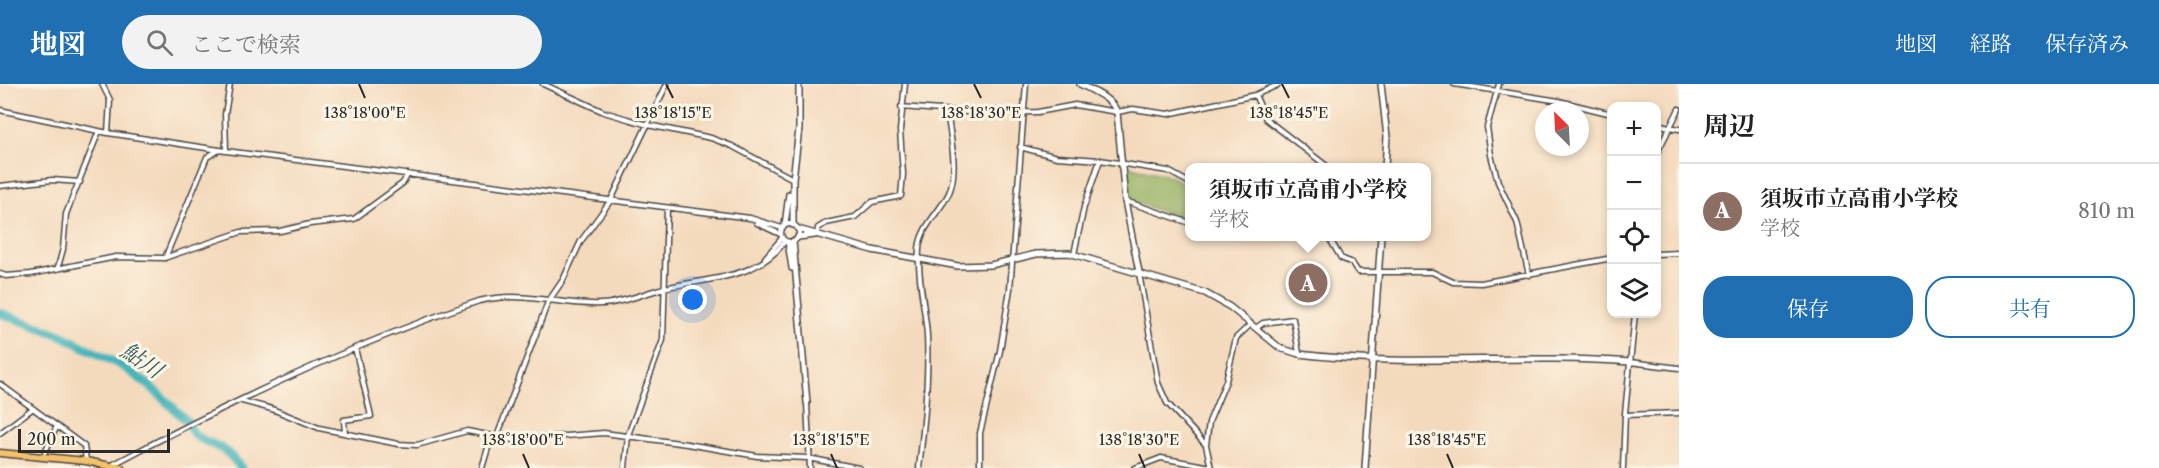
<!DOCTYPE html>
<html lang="ja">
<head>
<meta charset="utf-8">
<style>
  :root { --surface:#fff; --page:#f2f2f2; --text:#222; --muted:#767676; --line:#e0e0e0; --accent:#1f6fb2 }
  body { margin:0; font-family:"Libre Caslon Text","Noto Serif JP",serif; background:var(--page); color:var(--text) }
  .controls { position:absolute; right:18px; top:18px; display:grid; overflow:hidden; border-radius:12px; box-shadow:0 3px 9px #0003 }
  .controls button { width:54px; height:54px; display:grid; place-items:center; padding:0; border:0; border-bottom:2px solid var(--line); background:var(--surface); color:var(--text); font:30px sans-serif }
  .compass { position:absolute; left:1535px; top:18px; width:54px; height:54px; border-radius:50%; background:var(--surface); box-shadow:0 3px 9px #0003; rotate:336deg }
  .scale { position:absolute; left:18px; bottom:15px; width:152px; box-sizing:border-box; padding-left:6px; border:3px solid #2b2b2b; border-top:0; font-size:16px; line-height:21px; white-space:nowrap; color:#2b2b2b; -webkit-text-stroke:4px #fcf5e5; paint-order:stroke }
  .you { position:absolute; left:693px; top:216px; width:21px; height:21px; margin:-15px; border:4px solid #fff; border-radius:50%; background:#1a73e8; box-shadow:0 0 0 9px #1a73e833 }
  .badge { display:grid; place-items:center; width:39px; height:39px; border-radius:50%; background:var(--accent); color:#fff; font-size:20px; font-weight:700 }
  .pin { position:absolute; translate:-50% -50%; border:3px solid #fff; box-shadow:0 2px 6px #0006 }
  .popup { position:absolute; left:1185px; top:79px; width:246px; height:78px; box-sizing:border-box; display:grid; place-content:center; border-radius:12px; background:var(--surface); filter:drop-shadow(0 2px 4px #0005); font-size:20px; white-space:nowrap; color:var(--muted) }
  .popup b { font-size:22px; color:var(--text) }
  .popup::after { content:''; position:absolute; left:50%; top:100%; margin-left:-12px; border:12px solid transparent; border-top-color:var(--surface) }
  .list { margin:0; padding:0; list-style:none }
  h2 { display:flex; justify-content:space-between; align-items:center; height:78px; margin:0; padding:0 24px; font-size:26px }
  h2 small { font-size:20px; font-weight:400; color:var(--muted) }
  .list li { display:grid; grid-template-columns:39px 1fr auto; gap:18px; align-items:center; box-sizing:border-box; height:96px; padding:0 24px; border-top:2px solid var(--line) }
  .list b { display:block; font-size:22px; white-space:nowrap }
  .list p { margin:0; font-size:20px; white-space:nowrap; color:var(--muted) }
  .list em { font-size:20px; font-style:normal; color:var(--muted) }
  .actions { display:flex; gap:12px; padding:18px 24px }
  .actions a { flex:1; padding:14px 0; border:2px solid var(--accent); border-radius:24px; text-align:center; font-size:21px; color:var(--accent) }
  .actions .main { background:var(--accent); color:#fff }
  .icon { flex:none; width:33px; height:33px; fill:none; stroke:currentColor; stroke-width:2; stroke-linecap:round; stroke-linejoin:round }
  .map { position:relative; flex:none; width:1679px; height:384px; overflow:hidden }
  header { display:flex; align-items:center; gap:36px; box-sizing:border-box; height:84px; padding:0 30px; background:var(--accent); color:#fff }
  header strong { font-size:28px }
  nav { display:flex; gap:33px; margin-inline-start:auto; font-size:21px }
  .search { width:420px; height:54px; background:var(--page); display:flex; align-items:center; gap:15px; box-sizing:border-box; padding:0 21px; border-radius:33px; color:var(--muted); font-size:22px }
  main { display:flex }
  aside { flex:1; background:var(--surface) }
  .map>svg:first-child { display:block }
  .forest { fill:#96b062; stroke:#606e46; stroke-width:1.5 }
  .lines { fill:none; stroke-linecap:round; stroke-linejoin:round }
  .river { stroke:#46b6bc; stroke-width:9 }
  .minor-casing { stroke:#494541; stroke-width:7 }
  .tertiary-casing { stroke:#494541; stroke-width:8 }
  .primary-casing { stroke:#494541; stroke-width:9 }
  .minor { stroke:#fff; stroke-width:4 }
  .tertiary { stroke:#fff; stroke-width:5 }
  .primary { stroke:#f5c16b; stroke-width:6 }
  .ticks { fill:none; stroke:#2b2b2b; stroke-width:2 }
  .labels { text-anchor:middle; stroke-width:6; stroke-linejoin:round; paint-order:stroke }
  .water-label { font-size:22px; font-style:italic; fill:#345c5e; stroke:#fcf5e5 }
  .ticks-label { font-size:15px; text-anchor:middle; fill:#2b2b2b; stroke:#fcf5e5; stroke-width:6; stroke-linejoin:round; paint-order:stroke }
</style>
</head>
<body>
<header>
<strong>地図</strong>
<div class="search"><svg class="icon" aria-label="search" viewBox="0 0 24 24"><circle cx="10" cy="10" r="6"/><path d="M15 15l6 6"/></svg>ここで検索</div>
<nav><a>地図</a><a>経路</a><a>保存済み</a></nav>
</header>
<main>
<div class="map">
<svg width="1679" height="384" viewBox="0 0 1679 384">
  <rect width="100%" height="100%" fill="#fcf5e5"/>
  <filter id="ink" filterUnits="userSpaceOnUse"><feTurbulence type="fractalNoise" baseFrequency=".0167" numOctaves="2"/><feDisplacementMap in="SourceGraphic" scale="12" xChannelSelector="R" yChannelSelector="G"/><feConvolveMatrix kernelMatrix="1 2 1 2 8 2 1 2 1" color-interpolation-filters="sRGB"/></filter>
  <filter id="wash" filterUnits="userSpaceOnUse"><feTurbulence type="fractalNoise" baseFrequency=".008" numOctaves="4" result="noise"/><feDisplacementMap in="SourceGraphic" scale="24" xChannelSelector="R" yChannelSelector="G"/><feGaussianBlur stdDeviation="1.35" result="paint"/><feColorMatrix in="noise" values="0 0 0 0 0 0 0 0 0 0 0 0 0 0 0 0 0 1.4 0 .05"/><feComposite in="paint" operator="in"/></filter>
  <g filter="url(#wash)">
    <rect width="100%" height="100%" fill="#f4dabd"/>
    <path class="forest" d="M1127,82L1167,91L1189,102V136L1129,117Z"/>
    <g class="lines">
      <path class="river" d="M0,229L61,251L124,283L150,302L188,338C193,358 209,356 224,366C231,371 236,377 241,384"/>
    </g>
  </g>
  <g filter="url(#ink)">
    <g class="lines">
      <g class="minor-casing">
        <path id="minor" d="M102,0L110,16L108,49
          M543,0L604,28L648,41L711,54L732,62L793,95
          M1454,0L1559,17L1612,30
          M1499,0L1487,43L1491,71L1498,98L1517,138L1529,191
          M1255,11L1266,35L1328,83
          M901,23L980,29L1038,28L1075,21L1117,28L1133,25L1168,30L1255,11L1280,0
          M0,26L108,49L226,67L750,134L782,144
          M1656,40L1679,45
          M1020,63L1057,73L1100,76L1168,87L1190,99
          M226,67L225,30L230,0
          M1656,71L1679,25
          M0,102L52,96L80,98
          M1125,117L1190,139
          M757,139L780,150
          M781 149a9 9 0 1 1 18 0a9 9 0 1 1-18 0Z
          M817,151L818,144L826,139L855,133L872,118L901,112L903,90L900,46L905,0
          M1328,152L1341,174L1352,179L1358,188H1432L1453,198L1481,199L1612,174
          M1074,170L1084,123L1100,76
          M1656,170L1679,169
          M165,174L207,73L219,66
          M765,174L782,154
          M58,183L63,165L66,130L99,47
          M1139,189L1158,299L1167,319L1206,361
          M0,190L6,192L31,190L116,173L164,174L241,148L280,147L310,140L354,135L403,99L408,90
          M1256,244L1263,239L1293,235L1299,269
          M1630,278L1679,284
          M0,300L84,362L86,376
          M242,317L272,325L319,344L398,360L417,361L467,347L513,356L604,349L687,360L757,372L808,374L859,384
          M807,319L810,384
          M1625,331L1679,329
          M0,349L32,325
          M345,349L344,336L371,332L355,264
          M45,368L57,342
          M112,381C230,318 352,260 479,217C527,206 557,222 602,220C623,219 644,209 664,204C707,194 757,196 785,157
          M482,384L488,364L498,350L548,218L563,196L581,157L611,116L667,0
          M625,384L628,351L663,256L667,124
          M919,384C924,341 929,295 927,251C925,222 917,194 919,165C921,142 940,128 949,109C959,85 950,52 947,27
          M980,384V349L1000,267L1010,205L1026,0
          M1135,384L1161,374L1211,383
          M1211,384L1206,361L1209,338L1226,297L1236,254L1251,240
          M1623,384L1625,329L1635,230"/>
      </g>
      <g class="tertiary-casing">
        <path id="tertiary" d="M1080,0C1093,7 1111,14 1117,28L1125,117L1139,188
          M1381,0L1387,53L1385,83
          M785,141L789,110
          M793,141V95L799,45V0
          M798,145L872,166L958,182L991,181L1036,170L1069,169L1205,209L1230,223L1280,264L1299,270C1409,284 1520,269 1630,278
          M798,153L815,151
          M793,157L807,319
          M788,158L792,184
          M1365,384L1381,152"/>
      </g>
      <g class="primary-casing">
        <path id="primary" d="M0,369L86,377L121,384"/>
      </g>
      <use href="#minor" class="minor"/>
      <use href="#tertiary" class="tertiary"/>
      <use href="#primary" class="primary"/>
    </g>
  </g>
  <path class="ticks" d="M359,0L365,14M666,0L673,14M974,0L981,14M1282,0L1289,14M523,370L529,384M831,370L837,384M1139,370L1145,384M1447,370L1453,384"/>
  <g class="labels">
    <g class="water-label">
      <text transform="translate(142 276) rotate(34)" y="8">鮎川</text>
    </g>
  </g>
  <g class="ticks-label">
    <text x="1289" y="34">138°18'45"E</text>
    <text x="365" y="34">138°18'00"E</text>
    <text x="673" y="34">138°18'15"E</text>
    <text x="981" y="34">138°18'30"E</text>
    <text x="523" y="361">138°18'00"E</text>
    <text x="831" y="361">138°18'15"E</text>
    <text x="1139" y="361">138°18'30"E</text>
    <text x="1447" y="361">138°18'45"E</text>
  </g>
</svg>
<div class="controls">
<button>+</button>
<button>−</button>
<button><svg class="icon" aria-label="locate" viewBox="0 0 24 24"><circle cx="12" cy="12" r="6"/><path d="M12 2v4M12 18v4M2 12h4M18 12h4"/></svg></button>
<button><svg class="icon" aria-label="layers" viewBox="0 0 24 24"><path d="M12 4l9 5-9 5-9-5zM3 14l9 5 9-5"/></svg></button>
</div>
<svg class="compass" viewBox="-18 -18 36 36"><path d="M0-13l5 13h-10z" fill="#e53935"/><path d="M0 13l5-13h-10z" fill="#767676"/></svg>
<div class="scale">200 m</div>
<div class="you"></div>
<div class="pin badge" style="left:1308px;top:199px;background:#8d6e63">A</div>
<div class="popup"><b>須坂市立高甫小学校</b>学校</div>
</div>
<aside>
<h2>周辺<small></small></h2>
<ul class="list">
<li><span class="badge" style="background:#8d6e63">A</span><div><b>須坂市立高甫小学校</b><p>学校</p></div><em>810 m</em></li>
</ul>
<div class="actions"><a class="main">保存</a><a>共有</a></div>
</aside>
</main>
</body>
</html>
